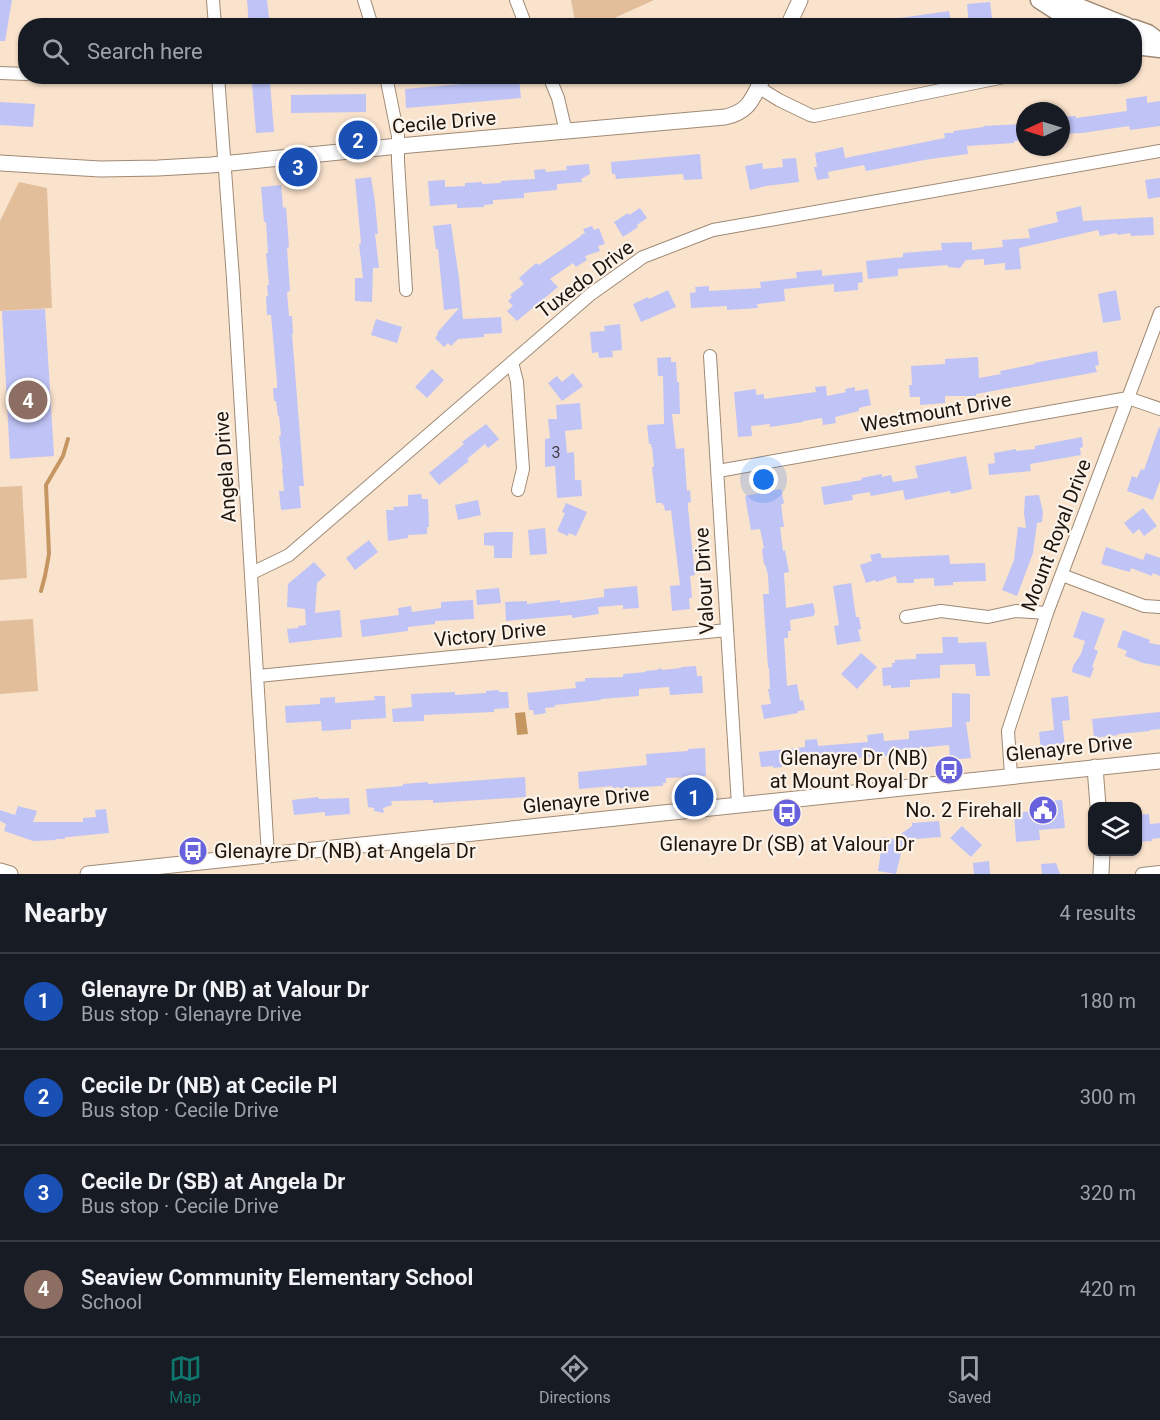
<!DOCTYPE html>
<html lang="en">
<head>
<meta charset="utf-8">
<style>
  :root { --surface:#171b24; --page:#242831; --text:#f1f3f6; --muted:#9ea1a6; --line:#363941; --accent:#0f766e }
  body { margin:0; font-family:Roboto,sans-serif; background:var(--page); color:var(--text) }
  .controls { position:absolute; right:18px; bottom:18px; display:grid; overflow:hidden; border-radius:12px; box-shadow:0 2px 4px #0004 }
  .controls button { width:54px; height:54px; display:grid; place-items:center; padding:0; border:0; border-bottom:2px solid var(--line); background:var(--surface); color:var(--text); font:30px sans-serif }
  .compass { position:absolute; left:1016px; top:102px; width:54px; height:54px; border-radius:50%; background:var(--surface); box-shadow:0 2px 4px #0004; rotate:266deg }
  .you { position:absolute; left:764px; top:480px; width:21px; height:21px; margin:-15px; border:4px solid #fff; border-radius:50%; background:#1a73e8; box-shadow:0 0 0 9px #1a73e833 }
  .badge { display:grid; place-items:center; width:39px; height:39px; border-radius:50%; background:var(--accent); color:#fff; font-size:20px; font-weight:700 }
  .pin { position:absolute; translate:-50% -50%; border:3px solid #fff; box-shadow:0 2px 6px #0006 }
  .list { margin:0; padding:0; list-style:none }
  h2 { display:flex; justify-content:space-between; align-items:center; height:78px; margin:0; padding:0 24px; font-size:26px }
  h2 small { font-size:20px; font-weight:400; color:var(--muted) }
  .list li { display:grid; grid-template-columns:39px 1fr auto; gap:18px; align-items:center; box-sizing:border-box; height:96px; padding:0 24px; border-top:2px solid var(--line) }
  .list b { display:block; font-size:22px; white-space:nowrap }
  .list p { margin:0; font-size:20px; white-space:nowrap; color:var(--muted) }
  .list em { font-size:20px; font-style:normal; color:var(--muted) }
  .icon { flex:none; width:33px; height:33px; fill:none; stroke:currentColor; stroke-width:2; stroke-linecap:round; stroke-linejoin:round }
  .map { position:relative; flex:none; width:1160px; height:874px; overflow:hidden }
  .search { position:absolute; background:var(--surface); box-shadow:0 2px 4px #0004; left:18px; right:18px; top:18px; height:66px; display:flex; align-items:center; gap:15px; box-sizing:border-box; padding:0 21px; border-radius:24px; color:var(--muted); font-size:22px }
  .sheet { height:462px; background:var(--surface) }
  nav { display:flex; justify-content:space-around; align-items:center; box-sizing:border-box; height:84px; border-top:2px solid var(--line); background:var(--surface); font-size:16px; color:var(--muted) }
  nav a { display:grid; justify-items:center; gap:3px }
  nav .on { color:var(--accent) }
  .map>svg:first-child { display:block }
  .green { fill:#e2be9a }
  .water { fill:#c69662 }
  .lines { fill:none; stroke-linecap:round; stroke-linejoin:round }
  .stream { stroke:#c69662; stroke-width:4 }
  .building { fill:#bfc3f6 }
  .minor-casing { stroke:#9f8a75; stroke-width:14 }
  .tertiary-casing { stroke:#9f8a75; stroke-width:17 }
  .secondary-casing { stroke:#9f8a75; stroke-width:19 }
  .minor { stroke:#fff; stroke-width:12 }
  .tertiary { stroke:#fff; stroke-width:15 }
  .secondary { stroke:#fff; stroke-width:16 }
  .labels { text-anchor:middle; stroke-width:4.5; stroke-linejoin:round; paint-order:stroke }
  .number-label { font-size:16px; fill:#464148 }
  .street-label { font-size:20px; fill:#1e160e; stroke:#fcf3ea }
  .poi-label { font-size:20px; fill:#1e160e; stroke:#fcf3ea; text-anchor:end }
</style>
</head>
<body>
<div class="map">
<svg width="1160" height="874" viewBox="0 0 1160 874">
  <rect width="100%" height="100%" fill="#fae3cd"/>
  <path class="green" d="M571,0H654L599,25L576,26Z
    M19,182L47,188L52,308L0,311V221Z
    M22,486L27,578L0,580V487Z
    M33,619L38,691L0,694V621Z"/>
  <path class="water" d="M525,712L528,734L517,735L515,713Z"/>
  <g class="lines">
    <path class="stream" d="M41,591L45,576L49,554L46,485L63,456L68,439"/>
  </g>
  <path class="building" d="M0,0H12L5,41H0Z
    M247,0H267L270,26H249Z
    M990,2L993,26H969L967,4Z
    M949,11L952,26H886V20Z
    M519,79L521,98L406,108L405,89Z
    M270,82L274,132L256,133L252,83Z
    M366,94V112L291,113V95Z
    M1147,96V103L1160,101V126L1130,130L1129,126L1082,133L1061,134V117L1076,116V118L1127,111L1126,99Z
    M0,102L35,104L33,127L0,125Z
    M1025,124V140L1014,141V143L967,146L968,154L930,159L866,171L864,165L828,172L829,178L817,180L814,167H817L815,153L843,147L845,158L945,138L944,133H953L954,131L984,127L983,126Z
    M700,154L702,179L684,180L683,174L616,179L615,174H612L611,162Z
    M796,158L799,182L766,186L750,190L745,166L762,163L763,169L783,167L782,159Z
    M589,164L590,174L581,179L582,182L557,184V190L524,193V198L493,200V204L484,205V207L457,208V204L430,206L428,181L445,180V187L465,186V183L482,182V184L501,183V181L535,179L534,170L545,169L546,172L567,170L566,166Z
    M371,177L375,202L378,234H375L379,268H373L372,302L355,301V278H363L359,244L361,243L355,179Z
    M1160,178V197L1148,199L1145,180Z
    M281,185L283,208L286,207L289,247L287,248L290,291L287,292L289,316H292L293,334H292L304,486H299L301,508L281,510L279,491H284L282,469H283L279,436L281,435L279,416H278L276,401H274L273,388H277V382L271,315H267L266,296H268L267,285H269L266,253H268L266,222H264L261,187Z
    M1081,206L1083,221L1153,217L1154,235L1131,236L1130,233L1117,235V233L1100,236L1098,230L1019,248L1021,269L1005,270V263L984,265V259L966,260L960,268L948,267V265L898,269V276L868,279L866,261L903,257V253L942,250L941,243L972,242V250L1003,247L1002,240L1030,238L1028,229L1058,222L1056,212Z
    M640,208L647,218L637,225L638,227L623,237L614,222L628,213L629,215Z
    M451,224L459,278L463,319L501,317L502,333L484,334V337L458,339L451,346L448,343L444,347L435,338L438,334L437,333L459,308L444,310L438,249H436L433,226Z
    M592,226L594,230L599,228L605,244L598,246L600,251L585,256L587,260L576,267L573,263L550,279L558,287L517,321L507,311L513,306L508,301L512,297L510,295L524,284L519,278L536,263L539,265L581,236V235L585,233L583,229Z
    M822,270V276L862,272L863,282L858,283V290L834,292V284L784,289L785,301L757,304L758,308L727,310V306L691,308L690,293L696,292L695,287L709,286V291L761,288L760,282L797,278L796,272Z
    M668,290L676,307L641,322L633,304L648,297L649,299Z
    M1116,290L1121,320L1103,323L1098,294Z
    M45,309L54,456L10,459L2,311Z
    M376,319L402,327L397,343L371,335Z
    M620,324L622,350L612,351L613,357L599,358L598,352L592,353L590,332L605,331L604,326Z
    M1097,351L1099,365L1095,366L1097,372L976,394V396H945V403L920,405V397H910L909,385H912L911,366L945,364V359L978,357L979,378L1001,374L1000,371L1035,364L1034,363Z
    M671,357V362H676L677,382H679L680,414H672L676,449L684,448L687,491L690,490L691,502L688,503V508L695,575L690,576L692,598H689L690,609L672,611L670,586L680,585L671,510L665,511L664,505H663L662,503H656L652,467H654L652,447H651V444H649L647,425L664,424L663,376H658L657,358Z
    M432,369L444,380L427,398L415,387Z
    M573,373L583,386L562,401L548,383L557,376L562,382Z
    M826,386L827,396L846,392L845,389L855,387V391L868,389L871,405L859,408V411L835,417L836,423L823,425L822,418L803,421V422L770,427V424L751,426L752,436L738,437L734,392L756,389V395L764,394V399L816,392L815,387Z
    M580,403L582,429L565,431L567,453L574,452L575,480H581L582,496L557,498L555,466L545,467V439L550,438L548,419H557L556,405Z
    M486,424L499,439L488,448L485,444L467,459L469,461L439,485L429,473L464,444L462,442Z
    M1159,427L1160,428V481L1153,500L1127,491L1132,476L1137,478L1141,469L1144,470Z
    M1082,437L1083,447L1080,448L1081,455L1030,464L1031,471L989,475L988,464L995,463L994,453L1016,449V451L1035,449V446Z
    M966,456L972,489L951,494L950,491L905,500L903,490L871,496L870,492L852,495L853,500L824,505L821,487L862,480L861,478L882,474V477L891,475L893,482L918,478L915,466Z
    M769,488L770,491L781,489L784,503L781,505L784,527H780L783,551L785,550L789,572L784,573L786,608L813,603L815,613L813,616L790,620L791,631H788V638H784L787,686L797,684L800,701L803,700L805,710L798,711V713L764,719L761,705L771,704L768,689H770L769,668H768L763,594H769L768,575L765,564L764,565L762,549L764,548L760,529L751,530L745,496L760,493V490Z
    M421,494L422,499H428L429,527H427V534L408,535V538L388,541L386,510H394L393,507L408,506V495Z
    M1039,495L1043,512L1042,522L1037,523L1033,553L1017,596L1002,590L1014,560L1018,527L1026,528L1024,513L1025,496Z
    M478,500L481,515L458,520L455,505Z
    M566,503L587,512L576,536L569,533L568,536L557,531L565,513L562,512Z
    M1143,508L1157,526L1144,536L1139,529L1133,534L1124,523Z
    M545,528L547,554L530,555L528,530Z
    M495,532H513L512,558H494V546L484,545V533Z
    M369,540L378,552L355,570L346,558Z
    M1106,547L1143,560L1146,553L1160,558V576L1153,573L1152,576L1131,568L1130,572L1101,564Z
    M880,553L882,558L949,555L950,564L985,563L986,581L953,582V585L934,586V578L914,579V583H897L896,576L876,582L875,580L866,583L860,565L872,561L870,555Z
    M314,562L326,575L317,583L315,613L340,610L342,637L289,643L287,629L298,628V626L306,625L305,609L287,607L288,584Z
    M851,583L856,617H859L861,629L858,630L861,641L837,645L834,626L839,625L833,586Z
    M637,586L639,608L623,609V605L598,607L599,614L572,618V615L506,621L505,602L527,601V604L560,600V603L604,597V589Z
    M499,588L501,603L477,605L476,590Z
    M473,600L474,619L435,621V624L408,627V631L362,637L360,620L399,615L398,608L411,606L412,612L441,608V602Z
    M1082,611L1105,619L1094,649L1098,651L1092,667L1094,668L1090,678L1072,672L1073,666L1081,654L1085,641L1073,637Z
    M1123,630L1150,640L1149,643L1160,645V666L1143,663L1125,656L1127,651L1117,647Z
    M942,637H958V643L986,642L990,676H976L975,664L940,665V678L910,680V687L891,688V685L883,686L882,668L892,667V663H895V660L916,659V654L943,653Z
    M861,653L877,667L857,689L841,674Z
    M696,666L697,676H702L703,693L670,695L669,687L639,689V696L601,699V700L555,705V707L545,708L546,713L534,715L533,710H529L527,693L576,688L575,682L585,681V678L623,677V674L646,672L645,671L657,670L660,668L662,670L681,668V667Z
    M499,690V692H508L509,708L494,709V712L424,715V721L393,722L392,709L412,707L411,694L455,692V695L486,693V691Z
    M952,693L970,694V722H966L971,758L950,760L949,745L897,750V755L834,760L782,765V767L773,768V766L761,767L759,752L805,747V740L817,739L818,746L868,742L867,735L883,733L884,741L909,739V731L952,727Z
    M374,696H385L386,718L351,720V729L322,731L321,721L286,723L285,706L320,704V698L335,697V703L375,700Z
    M1068,696L1070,720L1062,721L1065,746L1041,749L1039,732L1054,730L1051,698Z
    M1160,712V729L1150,730V731L1118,734V735L1094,738L1092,719Z
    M705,748L706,776L666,778V783H663V786L619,788V787L613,788L612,786L579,789L578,772L647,765L646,754L688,751V749Z
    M525,777L526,797L433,803V800L391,801L392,805L383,808L384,813L374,811V808L368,807L366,789L403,786V784L428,782V784Z
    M318,797L319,799L349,798L350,814L325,816V812L294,815L292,800Z
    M1062,800L1065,828L1039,830L1040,840L1016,842L1014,813L1034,811L1033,802Z
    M18,806L37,811L33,822H83V818L96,817L95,810L106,809L109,833L68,837H65V839H55L56,840L33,841L4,831L6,824L0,821V810L15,815Z
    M1149,814L1150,824L1160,823V838L1152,839V841L1137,842V815Z
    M939,821L941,837L915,839L902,849L896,874L878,871L883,837L894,839L912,826V823Z
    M962,826L982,845L971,857L950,838Z
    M989,861L990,874H974L973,863Z
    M1056,863L1060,874H1042L1041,864Z"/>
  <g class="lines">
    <g class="minor-casing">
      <path id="minor" d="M213,0L215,26
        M364,0L372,26
        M516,0L526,26
        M0,73L26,74
        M218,76L233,278L268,856
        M386,76L398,136V161L406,290
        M549,76L558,98L566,132
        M758,87L779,100L810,115L814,116L1009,76
        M710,356L738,805
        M512,362L517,382L523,469L518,490
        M718,471L1128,398L1160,409
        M252,573L289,555L591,294L643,257L713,230L1160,151
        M1062,575L1144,606L1160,607
        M906,617L941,611L988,617L1016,611L1047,613
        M258,676L727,630
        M1011,775L1008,731L1047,613L1160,313
        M1142,874L1160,872"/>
    </g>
    <g class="tertiary-casing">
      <path id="tertiary" d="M788,26L800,0
        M0,163L100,169L158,168L211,165L399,146L725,117C750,112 753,97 764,76
        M1095,767L1098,806
        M0,871L10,874
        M88,874C446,838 802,796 1160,761
        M1101,874L1102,852"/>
    </g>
    <g class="secondary-casing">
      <path id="secondary" d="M1039,0L1056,11L1086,26
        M1062,0L1127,26
        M1134,28L1148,33L1160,42
        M1134,44L1143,47L1160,49"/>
    </g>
    <use href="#minor" class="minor"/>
    <use href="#tertiary" class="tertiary"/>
    <use href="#secondary" class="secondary"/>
  </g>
  <defs>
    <g id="bus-disc" transform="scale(1.5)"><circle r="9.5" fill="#6862dc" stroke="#fcf3ea"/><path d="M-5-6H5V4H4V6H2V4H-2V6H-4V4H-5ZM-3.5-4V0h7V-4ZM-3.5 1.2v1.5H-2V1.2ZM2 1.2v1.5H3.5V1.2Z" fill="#fff"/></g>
    <g id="civic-disc" transform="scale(1.5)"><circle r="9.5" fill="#6862dc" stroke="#fcf3ea"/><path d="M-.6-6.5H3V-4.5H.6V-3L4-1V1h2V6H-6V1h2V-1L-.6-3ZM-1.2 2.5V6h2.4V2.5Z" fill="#fff"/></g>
  </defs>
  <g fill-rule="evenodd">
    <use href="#bus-disc" x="949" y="770"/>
    <use href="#civic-disc" x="1043" y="810"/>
    <use href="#bus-disc" x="787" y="813"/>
    <use href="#bus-disc" x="193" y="851"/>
  </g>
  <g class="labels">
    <g class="number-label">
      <text x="556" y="458">3</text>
    </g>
    <g class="street-label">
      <text transform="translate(444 122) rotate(-5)" y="7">Cecile Drive</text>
      <text transform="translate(585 279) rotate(-37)" y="7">Tuxedo Drive</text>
      <text transform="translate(936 412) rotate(-10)" y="7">Westmount Drive</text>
      <text transform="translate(225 467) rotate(-94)" y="7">Angela Drive</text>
      <text transform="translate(1056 535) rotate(-69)" y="7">Mount Royal Drive</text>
      <text transform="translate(704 581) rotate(-93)" y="7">Valour Drive</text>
      <text transform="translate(490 634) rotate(-6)" y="7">Victory Drive</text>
      <text transform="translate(1069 748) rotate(-6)" y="7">Glenayre Drive</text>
      <text transform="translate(586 800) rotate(-6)" y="7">Glenayre Drive</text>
    </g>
    <g class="poi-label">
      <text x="928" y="765">Glenayre Dr (NB)<tspan x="928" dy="23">at Mount Royal Dr</tspan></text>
      <text x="1022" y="817">No. 2 Firehall</text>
      <text x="787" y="851" text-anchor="middle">Glenayre Dr (SB) at Valour Dr</text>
      <text x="214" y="858" text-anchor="start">Glenayre Dr (NB) at Angela Dr</text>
    </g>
  </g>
</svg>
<div class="controls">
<button><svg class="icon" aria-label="layers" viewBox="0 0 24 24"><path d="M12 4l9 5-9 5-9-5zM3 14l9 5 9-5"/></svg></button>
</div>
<svg class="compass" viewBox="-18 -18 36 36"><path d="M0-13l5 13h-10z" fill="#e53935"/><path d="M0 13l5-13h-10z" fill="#9ea1a6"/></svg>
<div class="you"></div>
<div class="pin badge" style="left:694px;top:797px;background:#1a4fb4">1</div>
<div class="pin badge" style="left:358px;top:140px;background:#1a4fb4">2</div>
<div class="pin badge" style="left:298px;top:167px;background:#1a4fb4">3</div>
<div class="pin badge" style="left:28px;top:400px;background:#8d6e63">4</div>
<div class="search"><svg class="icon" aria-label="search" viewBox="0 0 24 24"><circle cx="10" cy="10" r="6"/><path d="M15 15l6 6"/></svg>Search here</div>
</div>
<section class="sheet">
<h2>Nearby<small>4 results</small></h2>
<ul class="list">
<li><span class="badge" style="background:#1a4fb4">1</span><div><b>Glenayre Dr (NB) at Valour Dr</b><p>Bus stop · Glenayre Drive</p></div><em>180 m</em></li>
<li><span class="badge" style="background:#1a4fb4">2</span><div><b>Cecile Dr (NB) at Cecile Pl</b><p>Bus stop · Cecile Drive</p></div><em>300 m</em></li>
<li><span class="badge" style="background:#1a4fb4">3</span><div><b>Cecile Dr (SB) at Angela Dr</b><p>Bus stop · Cecile Drive</p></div><em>320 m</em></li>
<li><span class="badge" style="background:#8d6e63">4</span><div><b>Seaview Community Elementary School</b><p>School</p></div><em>420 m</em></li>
</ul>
</section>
<nav>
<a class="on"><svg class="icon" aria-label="map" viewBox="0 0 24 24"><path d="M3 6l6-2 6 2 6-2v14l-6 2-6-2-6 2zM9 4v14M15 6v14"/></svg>Map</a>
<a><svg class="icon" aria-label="directions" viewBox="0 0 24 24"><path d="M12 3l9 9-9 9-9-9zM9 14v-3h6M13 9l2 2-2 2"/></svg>Directions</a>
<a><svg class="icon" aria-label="saved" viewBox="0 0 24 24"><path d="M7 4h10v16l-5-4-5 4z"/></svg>Saved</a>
</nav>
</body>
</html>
